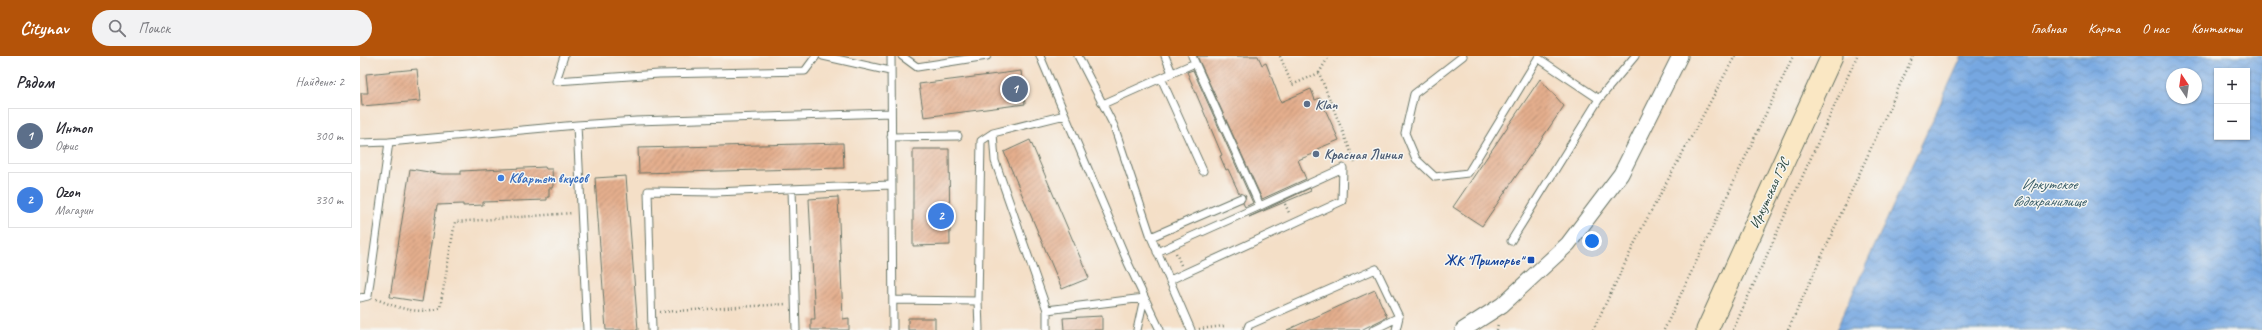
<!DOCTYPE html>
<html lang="ru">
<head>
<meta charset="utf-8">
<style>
  :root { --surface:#fff; --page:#f2f2f3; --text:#2b2b33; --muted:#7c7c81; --line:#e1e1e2; --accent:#b45309 }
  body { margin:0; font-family:Caveat,sans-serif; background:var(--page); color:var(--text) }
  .controls { position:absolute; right:12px; top:12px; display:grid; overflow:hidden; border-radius:0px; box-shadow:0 1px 3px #0004 }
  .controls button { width:36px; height:36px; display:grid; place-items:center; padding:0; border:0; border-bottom:1px solid var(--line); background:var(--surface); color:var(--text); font:20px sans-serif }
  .compass { position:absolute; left:1806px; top:12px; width:36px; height:36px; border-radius:50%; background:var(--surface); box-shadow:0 1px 3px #0004; rotate:347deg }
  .you { position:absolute; left:1232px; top:185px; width:14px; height:14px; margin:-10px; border:3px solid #fff; border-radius:50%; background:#1a73e8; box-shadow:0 0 0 6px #1a73e833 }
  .badge { display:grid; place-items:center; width:26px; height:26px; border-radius:50%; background:var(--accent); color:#fff; font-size:13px; font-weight:700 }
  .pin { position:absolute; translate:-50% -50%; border:2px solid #fff; box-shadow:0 1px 4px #0006 }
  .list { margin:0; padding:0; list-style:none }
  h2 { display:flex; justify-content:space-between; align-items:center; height:52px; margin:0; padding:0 16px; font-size:17px }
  h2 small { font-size:13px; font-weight:400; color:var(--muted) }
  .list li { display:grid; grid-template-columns:26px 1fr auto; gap:12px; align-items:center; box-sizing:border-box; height:56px; margin:0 8px 8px; padding:0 8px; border:1px solid var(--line); border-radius:0px }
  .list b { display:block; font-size:15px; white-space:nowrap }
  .list p { margin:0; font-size:13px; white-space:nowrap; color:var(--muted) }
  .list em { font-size:13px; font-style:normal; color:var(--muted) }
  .icon { flex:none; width:22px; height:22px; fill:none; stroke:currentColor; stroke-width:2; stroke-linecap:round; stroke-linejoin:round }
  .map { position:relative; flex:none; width:1902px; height:274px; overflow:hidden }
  header { display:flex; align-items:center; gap:24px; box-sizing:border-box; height:56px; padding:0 20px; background:var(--accent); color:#fff }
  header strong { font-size:19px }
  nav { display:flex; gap:22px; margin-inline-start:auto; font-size:14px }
  .search { width:280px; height:36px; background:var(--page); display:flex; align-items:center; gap:10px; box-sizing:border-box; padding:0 14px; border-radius:22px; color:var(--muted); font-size:15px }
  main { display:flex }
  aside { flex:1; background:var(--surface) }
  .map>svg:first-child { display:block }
  .water { fill:url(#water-waves); stroke:#4a728a; fill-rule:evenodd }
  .building { fill:url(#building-hatch) }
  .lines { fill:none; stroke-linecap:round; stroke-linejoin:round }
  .lane-casing { stroke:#6a7667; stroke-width:9 }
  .street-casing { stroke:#6a7667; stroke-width:17 }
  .secondary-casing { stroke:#6a7667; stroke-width:23 }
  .path { stroke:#6a7667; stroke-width:2.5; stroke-dasharray:1 3; stroke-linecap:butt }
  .lane { stroke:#fff; stroke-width:7 }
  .street { stroke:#fff; stroke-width:15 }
  .secondary { stroke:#fae7c3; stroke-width:21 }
  .service-dot { fill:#5c6f8a; stroke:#f6f6f2; stroke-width:1.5 }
  .shop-dot { fill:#3f7fe0; stroke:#f6f6f2; stroke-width:1.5 }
  .transit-dot { fill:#1a4fb4; stroke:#f6f6f2; stroke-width:1.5 }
  .labels { text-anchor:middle; stroke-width:3; stroke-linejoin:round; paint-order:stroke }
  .service-label { font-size:14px; font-weight:bold; fill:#4e5e75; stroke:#f6f6f2; text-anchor:start }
  .shop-label { font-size:14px; font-weight:bold; fill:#366cbe; stroke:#f6f6f2; text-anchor:start }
  .street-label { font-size:14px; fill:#1f3d34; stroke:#f6f6f2 }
  .transit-label { font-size:14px; font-weight:bold; fill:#164399; stroke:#f6f6f2; text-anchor:end }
  .water-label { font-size:15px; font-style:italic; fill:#395d68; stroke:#f6f6f2 }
</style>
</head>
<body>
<header>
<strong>Citynav</strong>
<div class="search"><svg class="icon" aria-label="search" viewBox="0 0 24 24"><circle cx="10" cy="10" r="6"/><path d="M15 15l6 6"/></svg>Поиск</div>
<nav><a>Главная</a><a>Карта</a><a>О нас</a><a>Контакты</a></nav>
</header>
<main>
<aside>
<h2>Рядом<small>Найдено: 2</small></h2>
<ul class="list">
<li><span class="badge" style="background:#5c6f8a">1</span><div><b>Интоп</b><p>Офис</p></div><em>300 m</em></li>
<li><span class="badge" style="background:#3f7fe0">2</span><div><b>Ozon</b><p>Магазин</p></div><em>330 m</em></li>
</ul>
</aside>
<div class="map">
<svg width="1902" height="274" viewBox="0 0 1902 274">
  <defs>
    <pattern id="water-waves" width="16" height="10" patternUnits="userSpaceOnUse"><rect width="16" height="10" fill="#76a7e1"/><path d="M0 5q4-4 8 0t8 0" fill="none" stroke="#6089b7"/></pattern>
    <pattern id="building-hatch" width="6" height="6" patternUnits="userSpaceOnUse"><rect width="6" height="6" fill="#e4ae8d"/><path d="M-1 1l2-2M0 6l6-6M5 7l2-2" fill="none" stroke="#b88f74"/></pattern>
  </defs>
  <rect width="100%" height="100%" fill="#f6f6f2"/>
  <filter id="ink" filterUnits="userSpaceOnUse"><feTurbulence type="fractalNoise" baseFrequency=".025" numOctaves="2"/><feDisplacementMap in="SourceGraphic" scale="8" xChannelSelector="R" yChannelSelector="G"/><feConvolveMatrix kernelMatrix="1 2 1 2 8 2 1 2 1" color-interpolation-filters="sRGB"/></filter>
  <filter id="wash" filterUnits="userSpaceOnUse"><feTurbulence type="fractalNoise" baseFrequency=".012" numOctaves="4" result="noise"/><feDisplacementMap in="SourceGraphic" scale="16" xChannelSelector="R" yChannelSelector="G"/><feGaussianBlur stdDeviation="0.9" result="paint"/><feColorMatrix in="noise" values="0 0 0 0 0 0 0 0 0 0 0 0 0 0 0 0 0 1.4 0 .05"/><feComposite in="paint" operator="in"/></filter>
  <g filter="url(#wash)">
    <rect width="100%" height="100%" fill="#f4dfc7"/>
    <path class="water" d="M1602,0H1902V274H1476ZM1857,15H1887V81H1857ZM1812,18H1836V42H1812Z"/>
    <g id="blocks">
      <path class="building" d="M837,0H898L902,9L906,7L921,46L951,33L955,44L960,42L979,84L957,93L958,96L938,104L946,123L902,143Z
        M57,13L60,45L2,50L1,37H8L6,18Z
        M833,14L893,147L885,151L883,147L886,140L879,137L868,113L866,114L860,100L862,99L827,16Z
        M661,15L665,48L564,61L559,28Z
        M1180,23L1204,50L1122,170L1093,151Z
        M670,84L729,222L702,233L644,96Z
        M483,87L484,112L279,117L278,92Z
        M553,93H589L590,189L553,190Z
        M185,111L186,113H192L193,130L192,132H189V141H187V144L123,146V149L103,150V148L77,149L62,246L30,241L50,113L82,118H101V115Z
        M266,120L278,274H246L235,122Z
        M950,132L951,135L889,161Z
        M478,141L483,263L489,262V274H451V263H455L449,143Z
        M1015,234L1027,261L1001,274H927Z
        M742,260V274H704L703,262Z
        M548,262H575V274H548Z"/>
    </g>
  </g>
  <g filter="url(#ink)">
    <use href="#blocks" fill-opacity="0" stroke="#6a7667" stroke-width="1"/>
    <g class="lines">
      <g class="lane-casing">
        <path id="lane" d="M204,0L196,25L299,18L445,15L456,0
          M463,0L530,15
          M531,0L533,274
          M542,0L557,11L627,0
          M680,0L768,207L800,274
          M718,0L754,70L791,181L831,274
          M805,0L812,17
          M1103,0L1054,38L1045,77L1056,103L1075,121L1108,117L1178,2L1239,43
          M801,22L835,7
          M743,48L801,22L843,115
          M633,77L635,105L687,254V274
          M531,81L598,80
          M29,86L217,69
          M0,87L29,86L8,240L0,242
          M432,133L436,274
          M791,181L881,142
          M1151,185L1239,43L1275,0
          M797,196L900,150
          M810,224L982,145L983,112L900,150L832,0
          M533,244L618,245L621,85L633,77L705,59
          M618,245L619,274
          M687,254L784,242L777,274
          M227,274L217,69L276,65L530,57
          M292,274L288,135L355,136L531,129
          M887,274L889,269L1016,213L1039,261L1036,274
          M1013,274L1039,261"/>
      </g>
      <g class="street-casing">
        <path id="street" d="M1103,274L1142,249L1208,188L1261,118L1320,0"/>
      </g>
      <g class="secondary-casing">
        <path id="secondary" d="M1347,274L1472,0"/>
      </g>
      <path class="path" d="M920,0L932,29L959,17L995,106
        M959,17L969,0
        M925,148L930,159
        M816,197L821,209
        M16,243C39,252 56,259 80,252L95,166L212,157
        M300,256L426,248
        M839,273L864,270
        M1137,274L1138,267
        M1233,274L1282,172L1375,0
        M1304,274L1433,0
        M1373,274L1497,0
        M1428,274L1553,0"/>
      <use href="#lane" class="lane"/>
      <use href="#street" class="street"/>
      <use href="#secondary" class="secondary"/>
    </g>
  </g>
  <g class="service-dot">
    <circle cx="947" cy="48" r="4"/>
    <circle cx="956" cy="98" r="4"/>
  </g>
  <circle class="shop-dot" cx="141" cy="122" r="4"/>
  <rect class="transit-dot" x="1167" y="200" width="8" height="8" rx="2"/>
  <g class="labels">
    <g class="service-label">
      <text x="955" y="53">Klan</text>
      <text x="964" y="103">Красная Линия</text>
    </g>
    <g class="shop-label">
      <text x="149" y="127">Квартет вкусов</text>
    </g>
    <g class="street-label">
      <text transform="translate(1409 137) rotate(-65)" y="5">Иркутская ГЭС</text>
    </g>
    <g class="transit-label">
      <text x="1163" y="209">ЖК "Приморье"</text>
    </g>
    <g class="water-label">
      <text x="1689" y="133">Иркутское<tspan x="1689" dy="17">водохранилище</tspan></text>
    </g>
  </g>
</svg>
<div class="controls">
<button>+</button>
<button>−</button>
</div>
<svg class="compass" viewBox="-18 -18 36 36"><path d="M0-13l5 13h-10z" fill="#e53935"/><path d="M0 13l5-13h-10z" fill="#7c7c81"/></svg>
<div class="you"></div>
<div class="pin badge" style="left:655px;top:33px;background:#5c6f8a">1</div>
<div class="pin badge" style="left:581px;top:160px;background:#3f7fe0">2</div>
</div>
</main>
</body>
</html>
